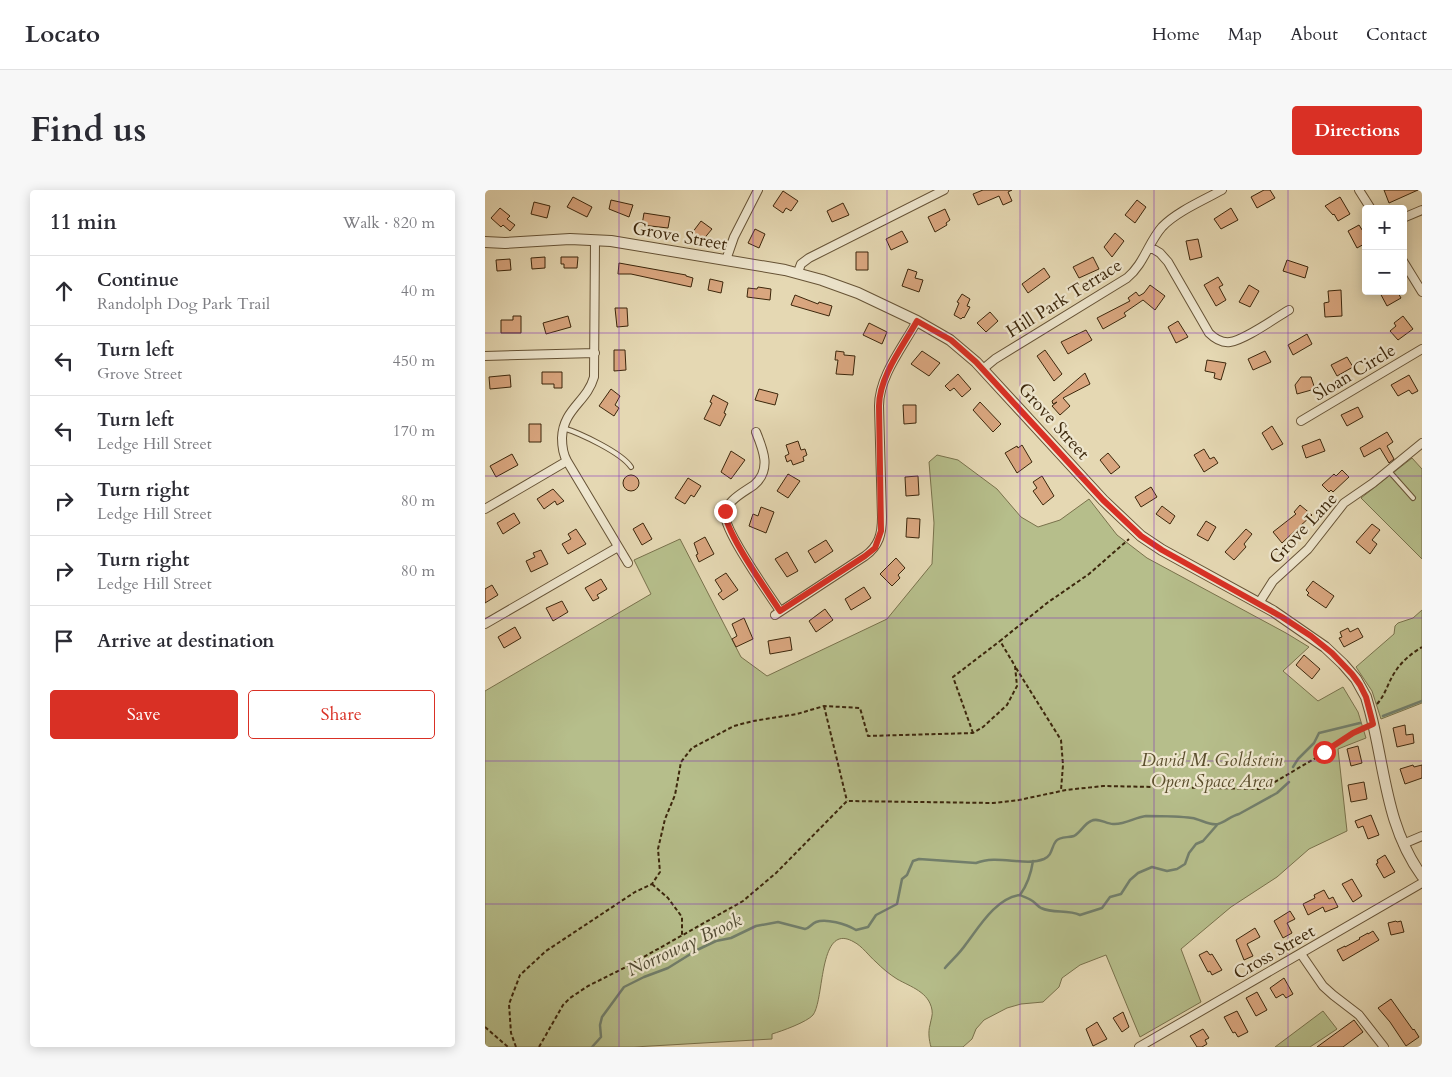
<!DOCTYPE html>
<html lang="en">
<head>
<meta charset="utf-8">
<style>
  :root { --surface:#fff; --page:#f7f7f7; --text:#2b2b33; --muted:#7c7c81; --line:#e1e1e2; --accent:#d93025 }
  body { margin:0; font-family:Cardo,serif; background:var(--page); color:var(--text) }
  .controls { position:absolute; right:15px; top:15px; display:grid; overflow:hidden; border-radius:5px; box-shadow:0 2px 12px #0003 }
  .controls button { width:45px; height:45px; display:grid; place-items:center; padding:0; border:0; border-bottom:1px solid var(--line); background:var(--surface); color:var(--text); font:25px sans-serif }
  .stop { position:absolute; width:15px; height:15px; margin:-11px; border:4px solid #d93025; border-radius:50%; background:#fff }
  .stop.end { background:#d93025; border-color:#fff; box-shadow:0 1px 5px #0008 }
  .list { margin:0; padding:0; list-style:none }
  h2 { display:flex; justify-content:space-between; align-items:center; height:65px; margin:0; padding:0 20px; font-size:21px }
  h2 small { font-size:16px; font-weight:400; color:var(--muted) }
  .list li { display:grid; grid-template-columns:32px 1fr auto; gap:15px; align-items:center; box-sizing:border-box; height:70px; padding:0 20px; border-top:1px solid var(--line) }
  .list b { display:block; font-size:19px; white-space:nowrap }
  .list p { margin:0; font-size:16px; white-space:nowrap; color:var(--muted) }
  .list em { font-size:16px; font-style:normal; color:var(--muted) }
  .actions { display:flex; gap:10px; padding:15px 20px }
  .actions a { flex:1; padding:11px 0; border:1px solid var(--accent); border-radius:5px; text-align:center; font-size:18px; color:var(--accent) }
  .actions .main { background:var(--accent); color:#fff }
  .icon { flex:none; width:28px; height:28px; fill:none; stroke:currentColor; stroke-width:2; stroke-linecap:round; stroke-linejoin:round }
  .map { position:relative; flex:none; width:937px; height:857px; overflow:hidden; border-radius:5px }
  header { display:flex; align-items:center; gap:30px; box-sizing:border-box; height:70px; padding:0 25px; background:var(--surface); border-bottom:1px solid var(--line) }
  header strong { font-size:24px }
  nav { display:flex; gap:28px; margin-inline-start:auto; font-size:18px }
  .intro { display:flex; align-items:center; justify-content:space-between; box-sizing:border-box; height:120px; padding:0 30px }
  h1 { margin:0; font-size:35px }
  .button { padding:12px 22px; border-radius:5px; background:var(--accent); color:#fff; font-size:18px; font-weight:700 }
  main { display:flex; gap:30px; padding:0 30px }
  aside { flex:1; background:var(--surface); border-radius:5px; box-shadow:0 2px 12px #0003 }
  .map>svg:first-child { display:block }
  .green { fill:#b6be8b; stroke:#79724c }
  .lines { fill:none; stroke-linecap:round; stroke-linejoin:round }
  .stream { stroke:#727f6c; stroke-width:2.5 }
  .building { fill:#d9a67f; stroke:#3c270c }
  .service-casing { stroke:#665336; stroke-width:6 }
  .minor-casing { stroke:#665336; stroke-width:10 }
  .tertiary-casing { stroke:#665336; stroke-width:12 }
  .path { stroke:#3c270c; stroke-width:2; stroke-dasharray:4 2.5; stroke-linecap:butt }
  .service { stroke:#eee6ce; stroke-width:4 }
  .minor { stroke:#eee6ce; stroke-width:8 }
  .tertiary { stroke:#eee6ce; stroke-width:10 }
  .route { stroke:#d93025; stroke-width:6 }
  .grid { fill:none; stroke:#7b2cbf; stroke-width:1; stroke-opacity:0.55 }
  .labels { text-anchor:middle; stroke-width:4.5; stroke-linejoin:round; paint-order:stroke }
  .street-label { font-size:18px; fill:#3c270c; stroke:#eee6ce }
  .park-label { font-size:18px; font-style:italic; fill:#5a4d2c; stroke:#eee6ce }
  .water-label { font-size:19px; font-style:italic; fill:#524c34; stroke:#eee6ce }
</style>
</head>
<body>
<header>
<strong>Locato</strong>
<nav><a>Home</a><a>Map</a><a>About</a><a>Contact</a></nav>
</header>
<div class="intro"><h1>Find us</h1><a class="button">Directions</a></div>
<main>
<aside>
<h2>11 min<small>Walk · 820 m</small></h2>
<ul class="list">
<li><svg class="icon" aria-label="ahead" viewBox="0 0 24 24"><path d="M12 20V5M6 11l6-6 6 6"/></svg><div><b>Continue</b><p>Randolph Dog Park Trail</p></div><em>40 m</em></li>
<li><svg class="icon" aria-label="left" viewBox="0 0 24 24"><path d="M17 20v-9H6M10 6l-5 5 5 5"/></svg><div><b>Turn left</b><p>Grove Street</p></div><em>450 m</em></li>
<li><svg class="icon" aria-label="left" viewBox="0 0 24 24"><path d="M17 20v-9H6M10 6l-5 5 5 5"/></svg><div><b>Turn left</b><p>Ledge Hill Street</p></div><em>170 m</em></li>
<li><svg class="icon" aria-label="right" viewBox="0 0 24 24"><path d="M7 20v-9h11M14 6l5 5-5 5"/></svg><div><b>Turn right</b><p>Ledge Hill Street</p></div><em>80 m</em></li>
<li><svg class="icon" aria-label="right" viewBox="0 0 24 24"><path d="M7 20v-9h11M14 6l5 5-5 5"/></svg><div><b>Turn right</b><p>Ledge Hill Street</p></div><em>80 m</em></li>
<li><svg class="icon" aria-label="arrive" viewBox="0 0 24 24"><path d="M6 21V4h12l-3 4 3 4H6"/></svg><div><b>Arrive at destination</b></div></li>
</ul>
<div class="actions"><a class="main">Save</a><a>Share</a></div>
</aside>
<div class="map">
<svg width="937" height="857" viewBox="0 0 937 857">
  <rect width="100%" height="100%" fill="#e5d8b3"/>
  <filter id="stains"><feTurbulence type="fractalNoise" baseFrequency=".004" numOctaves="4"/><feColorMatrix values="0 0 0 0 .2 0 0 0 0 .09 0 0 0 0 .02 0 0 0 .5 -.17"/></filter>
  <radialGradient id="worn" r=".72"><stop offset=".6" stop-color="#630" stop-opacity="0"/><stop offset="1" stop-color="#630" stop-opacity=".3"/></radialGradient>
  <path class="green" d="M452,265L473,270L512,299L536,327L553,337L575,330L604,309L632,345L662,368L801,443L824,457L798,481L833,511L858,497L873,522L881,548L853,559L862,641L824,659L792,687L746,717L696,759L716,812L655,847L621,765L595,775L577,788L574,797L558,812L536,814L522,818L499,830L491,839L487,849L478,857H446C444,850 443,842 445,835C446,829 448,825 447,820C444,802 426,797 412,789C404,784 397,778 391,772C384,766 377,756 369,752C333,731 340,809 328,825C322,832 297,841 287,844V849L149,857H0V501L166,404L149,370L195,349L256,467L282,486L402,429L447,374L449,333L444,272Z
    M927,268L937,279V369L876,308Z
    M937,420V513L896,529L887,501L871,477L909,444L910,436L913,433L928,428Z
    M838,821L852,839L825,857H790Z"/>
  <g class="lines">
    <path class="stream" d="M898,526L937,511
      M808,577L813,569L829,553L834,543L875,533
      M535,705C539,707 543,708 546,710C550,712 552,716 556,718C569,724 582,719 595,725L617,718L625,707L636,704L645,690L653,683L667,677L682,681L692,679L700,674L704,663L711,654L718,651L732,635
      M460,778C467,770 475,763 481,754C494,737 511,708 535,705C543,694 546,684 548,671
      M107,857L116,847L115,835L117,827L139,797L159,787L183,778L212,760L231,751L246,748L271,736L293,732L320,739C325,738 326,734 331,732C341,728 361,734 371,740L383,737L391,725L412,714L417,689L422,685L428,671L434,669L491,673C513,664 539,677 559,669C568,665 566,657 571,651C575,646 583,648 589,646C596,642 599,634 606,631C613,627 621,634 628,634C640,635 650,627 661,626C676,626 693,626 707,628C715,629 725,636 733,634C740,632 746,626 754,624L792,603L804,592"/>
  </g>
  <path class="building" d="M498,0H527L523,2L527,11L518,15L514,6L493,15L488,4Z
    M779,0H785L790,8L772,18L766,7Z
    M899,0H933L904,13Z
    M298,1L313,11L306,21L301,18L298,23L288,16Z
    M88,7L107,17L102,27L82,17Z
    M855,7L865,24L853,31L849,24L848,25L840,16Z
    M126,10L148,15L144,27L124,19Z
    M652,10L661,17L650,33L640,25Z
    M49,12L65,16L62,28L46,24Z
    M358,13L364,25L347,32L342,21Z
    M15,18L25,26L22,29L30,35L25,41L18,35L16,37L6,28Z
    M746,18L753,30L736,39L729,29Z
    M460,19L465,30L461,33L462,35L450,42L443,27Z
    M159,23L185,27L183,38L157,35Z
    M216,31L227,39L217,51L207,43Z
    M874,35L881,46V53L872,58L863,41Z
    M270,39L280,44L274,58L263,53Z
    M417,41L423,52L406,60L401,49Z
    M630,43L639,51L627,67L619,57Z
    M713,49L717,67L705,70L701,51Z
    M371,62H383V80H371Z
    M60,67V78L47,79L46,68Z
    M76,67H93L92,78H79V74H76Z
    M608,67L614,79L594,88L588,77Z
    M25,69L26,80L12,81L11,70Z
    M802,70L823,77L820,88L798,81Z
    M134,73L201,85V86L208,88L206,97L146,84H133Z
    M559,78L565,87L543,103L537,94Z
    M423,79L432,82L430,88L438,90L434,102L417,96Z
    M733,87L738,95L734,97L741,110L731,116L719,95Z
    M225,89L238,92L236,103L223,100Z
    M665,95L680,106L670,120L658,110L639,123L641,126L618,139L612,128L645,111L643,108L651,102L654,106L659,103Z
    M764,95L774,101L765,117L754,112Z
    M273,97L286,99L285,110L262,107L263,98L272,99Z
    M856,100L857,126L840,127L839,113L844,112L843,101Z
    M894,101H912L916,108L902,116Z
    M477,104L485,109L482,116L485,117L479,128L478,127L476,129L469,125L474,113L472,112Z
    M310,105L333,114L334,112L347,116L344,126L306,115Z
    M130,118H142L143,136L132,137Z
    M505,122L513,131L501,142L492,133Z
    M28,126H36V143H16V130H28Z
    M83,126L86,137L61,144L58,133Z
    M918,126L928,139L913,150L905,141L911,136L909,133Z
    M693,131L703,147L691,153L683,137Z
    M384,133L402,142L397,154L378,145Z
    M601,140L607,150L583,164L576,152Z
    M822,144L827,154L808,165L803,155Z
    M129,160H140L141,180L129,181Z
    M560,160L577,184L569,191L552,166Z
    M351,161L359,162V165L370,166L368,185L351,184L353,170H350Z
    M437,161L455,173L444,186L426,174Z
    M780,161L786,172L768,180L763,169Z
    M862,167L868,177L852,186L846,175Z
    M722,170L741,173L736,190L729,188L730,183L720,181Z
    M57,182H77V198H69V194H57Z
    M600,183L605,194L578,208L585,216L575,225L567,216L572,212L568,214L567,211Z
    M473,184L486,199L477,207L469,198L465,201L460,196Z
    M25,185L26,197L5,199L4,187Z
    M924,185L933,201L927,204L924,200L913,206L906,195Z
    M816,187H826L830,199L812,204L810,195Z
    M126,199L135,206L130,215L134,218L129,226L114,216Z
    M274,199L293,204L290,215L270,210Z
    M228,205L243,213L239,223L241,224L235,236L219,229L227,213L225,212Z
    M495,212L516,234L508,242L488,220Z
    M418,215H431V233L419,234Z
    M873,217L878,227L862,236L856,225Z
    M44,234H56V252H44Z
    M787,236L798,254L787,260L777,243Z
    M902,242L908,252L902,256L909,269L904,273L895,258L879,267L875,258Z
    M835,249L840,261L821,268L817,256Z
    M313,251L316,260L320,259L322,265L318,267L319,271L308,275L306,270L302,272L300,266L304,264L301,255Z
    M537,255L547,272L532,283L520,263L532,256L533,258Z
    M719,259L725,269L729,267L733,273L719,282L709,265Z
    M246,261L260,270L246,289L236,282Z
    M623,263L635,277L626,284L615,270Z
    M27,264L33,275L11,287L5,276Z
    M857,280L864,287L848,302L846,300L844,302L837,295L849,284L851,286Z
    M303,284L315,291L303,308L292,301Z
    M138 293a8 8 0 1 1 16 0a8 8 0 1 1-16 0Z
    M433,286L434,305L421,306L420,287Z
    M557,286L569,306L558,315L548,301L552,298L548,292Z
    M203,288L216,296L209,307L206,305L200,314L190,308Z
    M666,297L672,307L656,317L650,307Z
    M68,299L79,311L72,315L70,311L59,319L52,309Z
    M815,315L827,325L797,353L788,342L811,324L809,322Z
    M677,316L690,326L685,334L671,324Z
    M276,317L289,322L281,343L264,336L268,324L273,326Z
    M29,323L35,333L18,344L12,333Z
    M422,328L435,329L434,348L421,347Z
    M721,331L731,337L723,351L712,345Z
    M158,333L167,349L157,355L148,339Z
    M887,334L895,340L887,350L892,354L885,364L871,352Z
    M91,339L101,354L83,364L77,354L86,349L83,344Z
    M761,339L767,344L759,354L761,357L749,370L740,362Z
    M220,347L229,364L214,372L211,365L213,364L209,353Z
    M341,350L348,361L330,373L323,361Z
    M56,360L63,374L46,382L41,371L50,367L48,363Z
    M302,362L313,381L302,387L290,369Z
    M411,368L420,378L413,385L415,388L407,396L395,384Z
    M241,383L253,400L238,410L233,404L237,401L230,390Z
    M116,389L122,399L112,405L114,408L108,411L100,398Z
    M828,391L849,406L841,418L822,405L824,403L821,400Z
    M7,395L13,405L0,413V399Z
    M379,397L386,408L366,420L360,409Z
    M77,411L83,422L68,431L61,418Z
    M340,419L348,430L331,442L324,431Z
    M259,428L268,449L251,457L247,449L252,446L247,434Z
    M30,437L36,448L19,458L13,447Z
    M863,438L865,442L873,438L878,447L859,457L854,448L857,447L855,442Z
    M305,447L307,460L285,464L283,451Z
    M819,465L835,479L827,489L811,475Z
    M920,535L921,545L928,544L929,553L912,557L908,538Z
    M873,556L877,573L866,576L862,559Z
    M928,575L929,577L937,575V588L920,594L915,579Z
    M879,592L882,609L866,612L863,595Z
    M886,625L894,645L883,649L878,636L873,638L870,631Z
    M900,665L910,682L899,688L891,674L893,673L892,670Z
    M867,689L877,706L868,712L857,694Z
    M839,700L844,709L848,707L853,717L840,722L838,717L823,725L818,714L830,708L829,705Z
    M805,721L810,729L802,733L807,743L798,748L789,731Z
    M911,731L912,732L916,731L919,742L906,745L903,733Z
    M770,738L775,747L762,754L768,766L759,770L751,750Z
    M888,741L894,750L858,771L852,760L860,756V757L875,749L874,748L883,743V744Z
    M722,761L725,765L727,764L737,780L727,785L725,781L723,782L714,765Z
    M799,788L808,804L801,808L798,804L791,808L785,798Z
    M772,802L782,820L771,826L761,808Z
    M906,809L928,840L929,839L934,847L921,856L905,832L893,818Z
    M752,821L763,842L753,847L750,842L748,843L739,827Z
    M638,822L644,837L637,842L628,828Z
    M869,830L878,842L858,857H832Z
    M612,832L622,849L608,856L601,839Z
    M718,839L724,848L720,850L722,854L717,857H712L705,846Z"/>
  <g class="lines">
    <g class="service-casing">
      <path id="service" d="M78,238C95,243 137,263 146,277
        M904,281L928,308"/>
    </g>
    <g class="minor-casing">
      <path id="minor" d="M874,0L886,19
        M918,28L937,20
        M110,51L109,187C102,212 78,219 77,248C77,256 78,264 82,271L143,373
        M665,57L675,63L683,72L724,143C730,149 737,153 745,152C760,150 790,128 804,120
        M241,70L249,47L273,0
        M918,71L937,102
        M313,82L316,74L324,68L459,0
        M0,166L110,163
        M498,179L510,169L642,88C659,74 663,53 677,37C691,22 719,10 737,0
        M816,231L937,159
        M271,242C278,259 287,280 269,295C262,300 254,304 247,311C244,314 241,319 240,324C239,341 284,404 295,421
        M0,319L82,271
        M774,413L788,391L823,359L859,313L888,293L937,253
        M290,425L380,366C394,356 397,344 397,327L394,216C394,186 418,157 432,131
        M0,434L133,357
        M918,654L937,646
        M816,764L838,796L848,805L874,825L899,857
        M654,857L937,693"/>
    </g>
    <g class="tertiary-casing">
      <path id="tertiary" d="M0,52L20,53L85,49L126,51L300,80L337,90L373,103L432,131L465,150L491,172L618,310L656,346L677,360L788,421L840,457L858,474L871,489L881,507L885,521C900,578 901,637 937,686"/>
    </g>
    <path class="path" d="M531,478L576,550L578,575L576,600
      M892,514C901,504 903,492 910,482C916,472 927,463 937,457
      M339,516L362,611
      M488,543L468,487L515,451
      M167,694L183,708L197,727V745
      M0,837L23,857
      M31,857L26,843L24,814L35,785L61,761L150,702L167,694L175,682L173,659L180,629L190,605L196,572L207,558L249,536L268,531L312,524L339,516L375,518L383,546L488,543L498,537L522,515L532,496L530,476L515,451L562,413L604,384L644,349
      M54,857L78,815L85,808L103,796L141,777L258,711L291,683L362,611L508,613L534,610L581,600L618,596L778,599L839,563L860,547L879,538"/>
    <use href="#service" class="service"/>
    <use href="#minor" class="minor"/>
    <use href="#tertiary" class="tertiary"/>
  </g>
  <g class="lines">
    <path class="route" d="M240,321C239,341 283,402 295,421L380,366L390,358L396,341L394,216C394,187 418,156 432,131L466,150L491,172L618,310L656,346L677,360L797,427L826,446L847,463L867,484L875,495L881,507L888,534L868,543L839,562"/>
  </g>
  <path class="grid" d="M134,0V857M268,0V857M402,0V857M535,0V857M669,0V857M803,0V857M0,143H937M0,286H937M0,428H937M0,571H937M0,714H937"/>
  <g class="labels">
    <g class="street-label">
      <text transform="translate(195 46) rotate(10)" y="6">Grove Street</text>
      <text transform="translate(579 108) rotate(-32)" y="6">Hill Park Terrace</text>
      <text transform="translate(869 182) rotate(-31)" y="6">Sloan Circle</text>
      <text transform="translate(569 231) rotate(48)" y="6">Grove Street</text>
      <text transform="translate(818 338) rotate(-47)" y="6">Grove Lane</text>
      <text transform="translate(789 762) rotate(-30)" y="6">Cross Street</text>
    </g>
    <g class="park-label">
      <text x="727" y="576">David M. Goldstein<tspan x="727" dy="21">Open Space Area</tspan></text>
    </g>
    <g class="water-label">
      <text transform="translate(199 754) rotate(-25)" y="7">Norroway Brook</text>
    </g>
  </g>
  <rect width="100%" height="100%" filter="url(#stains)"/>
  <rect width="100%" height="100%" fill="url(#worn)"/>
</svg>
<div class="controls">
<button>+</button>
<button>−</button>
</div>
<div class="stop" style="left:839px;top:562px"></div>
<div class="stop end" style="left:240px;top:321px"></div>
</div>
</main>
</body>
</html>
